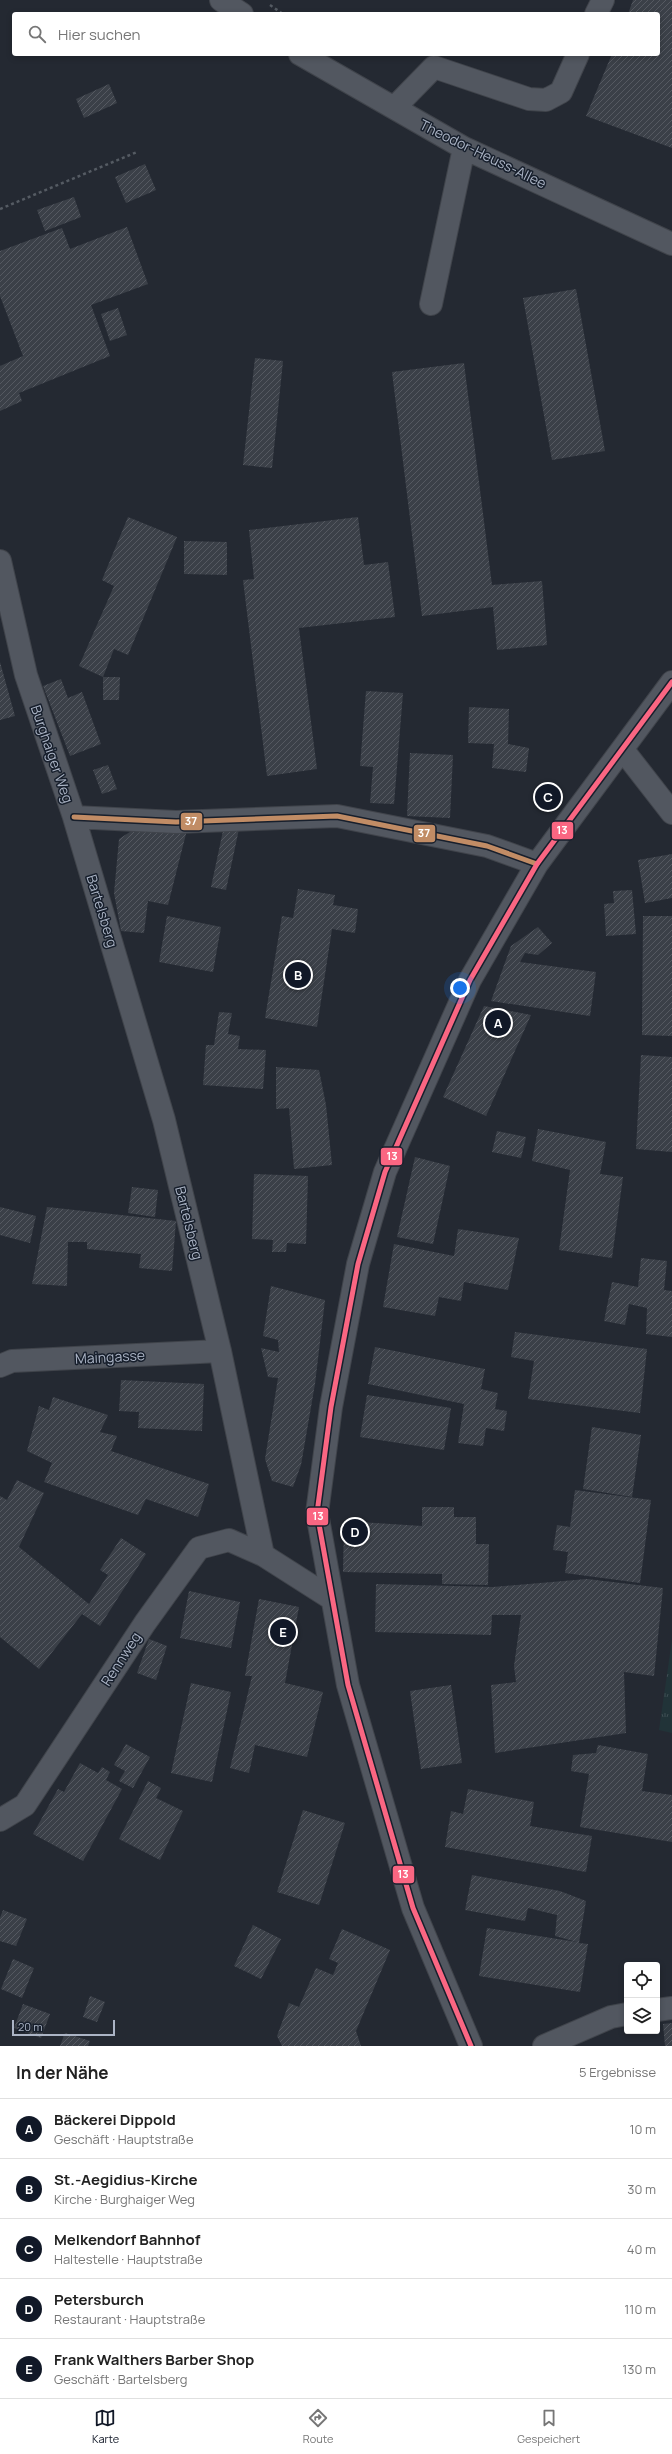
<!DOCTYPE html>
<html lang="de">
<head>
<meta charset="utf-8">
<style>
  :root { --surface:#fff; --page:#f6f6f6; --text:#222; --muted:#767676; --line:#e0e0e0; --accent:#111827 }
  body { margin:0; font-family:Manrope,sans-serif; background:var(--page); color:var(--text) }
  .controls { position:absolute; right:12px; bottom:12px; display:grid; overflow:hidden; border-radius:4px; box-shadow:0 2px 6px #0003 }
  .controls button { width:36px; height:36px; display:grid; place-items:center; padding:0; border:0; border-bottom:1px solid var(--line); background:var(--surface); color:var(--text); font:20px sans-serif }
  .scale { position:absolute; left:12px; bottom:10px; width:103px; box-sizing:border-box; padding-left:4px; border:2px solid #abb4c5; border-top:0; font-size:11px; line-height:14px; white-space:nowrap; color:#abb4c5; -webkit-text-stroke:3px #171f2c; paint-order:stroke }
  .you { position:absolute; left:460px; top:988px; width:14px; height:14px; margin:-10px; border:3px solid #fff; border-radius:50%; background:#1a73e8; box-shadow:0 0 0 6px #1a73e833 }
  .badge { display:grid; place-items:center; width:26px; height:26px; border-radius:50%; background:var(--accent); color:#fff; font-size:13px; font-weight:700 }
  .pin { position:absolute; translate:-50% -50%; border:2px solid #fff; box-shadow:0 1px 4px #0006 }
  .list { margin:0; padding:0; list-style:none }
  h2 { display:flex; justify-content:space-between; align-items:center; height:52px; margin:0; padding:0 16px; font-size:17px }
  h2 small { font-size:13px; font-weight:400; color:var(--muted) }
  .list li { display:grid; grid-template-columns:26px 1fr auto; gap:12px; align-items:center; box-sizing:border-box; height:60px; padding:0 16px; border-top:1px solid var(--line) }
  .list b { display:block; font-size:15px; white-space:nowrap }
  .list p { margin:0; font-size:13px; white-space:nowrap; color:var(--muted) }
  .list em { font-size:13px; font-style:normal; color:var(--muted) }
  .icon { flex:none; width:22px; height:22px; fill:none; stroke:currentColor; stroke-width:2; stroke-linecap:round; stroke-linejoin:round }
  .map { position:relative; flex:none; width:672px; height:2046px; overflow:hidden }
  .search { position:absolute; background:var(--surface); box-shadow:0 2px 6px #0003; left:12px; right:12px; top:12px; height:44px; display:flex; align-items:center; gap:10px; box-sizing:border-box; padding:0 14px; border-radius:4px; color:var(--muted); font-size:15px }
  .sheet { height:352px; background:var(--surface) }
  nav { display:flex; justify-content:space-around; align-items:center; box-sizing:border-box; height:56px; border-top:1px solid var(--line); background:var(--surface); font-size:11px; color:var(--muted) }
  nav a { display:grid; justify-items:center; gap:2px }
  nav .on { color:var(--accent) }
  .map>svg:first-child { display:block }
  .grass { fill:url(#grass-tufts) }
  .building { fill:url(#building-hatch) }
  .lines { fill:none; stroke-linecap:round; stroke-linejoin:round }
  .minor-casing { stroke:#40444b; stroke-width:24 }
  .path { stroke:#555b63; stroke-width:2.5; stroke-dasharray:3 3; stroke-linecap:butt }
  .minor { stroke:#525760; stroke-width:22 }
  .bus-1-casing { stroke:#171f2c; stroke-width:8 }
  .bus-2-casing { stroke:#171f2c; stroke-width:8 }
  .bus-1 { stroke:#c18c65; stroke-width:5 }
  .bus-2 { stroke:#fa6682; stroke-width:5 }
  .labels { text-anchor:middle; stroke-width:3; stroke-linejoin:round; paint-order:stroke }
  .street-label { font-size:14px; fill:#abb4c5; stroke:#171f2c }
  .line-badge { stroke:#171f2c; stroke-width:1.5 }
  .badge-label { font-size:11px; text-anchor:middle; font-weight:bold; fill:#fff }
</style>
</head>
<body>
<div class="map">
<svg width="672" height="2046" viewBox="0 0 672 2046">
  <defs>
    <pattern id="grass-tufts" width="24" height="20" patternUnits="userSpaceOnUse"><rect width="24" height="20" fill="#213338"/><path d="M3 7l-1-3M5 7V3M7 7l1-3M15 17l-1-3M17 17v-4M19 17l1-3" fill="none" stroke="#3f4e53"/></pattern>
    <pattern id="building-hatch" width="6" height="6" patternUnits="userSpaceOnUse"><rect width="6" height="6" fill="#3b4048"/><path d="M-1 1l2-2M0 6l6-6M5 7l2-2" fill="none" stroke="#555961"/></pattern>
  </defs>
  <rect width="100%" height="100%" fill="#242932"/>
  <path class="grass" d="M672,1640V1733L659,1730Z"/>
  <path class="building" d="M633,0H672V148L586,116L612,54H658V14H628Z
    M109,84L117,103L84,118L76,99Z
    M145,164L156,190L126,203L115,177Z
    M74,197L81,217L45,231L37,210Z
    M127,227L148,284L91,305L110,356L19,393L22,401L0,411V366L23,356L0,296V251L62,228L70,249Z
    M576,289L605,451L552,460L523,298Z
    M118,308L127,335L110,341L101,314Z
    M255,358L283,361L272,468L243,465Z
    M464,363L492,585L542,581L547,645L497,650L493,607L422,616L392,372Z
    M128,517L177,537L128,655L114,649L103,677L79,666L114,586L102,580Z
    M358,517L364,565L388,562L395,617L299,628L317,769L267,776L243,580L254,579L249,530Z
    M184,541L227,542V575L184,574Z
    M0,662L15,716L0,720Z
    M103,677H120L119,700H103Z
    M61,679L68,698L82,692L101,744L70,756L43,686Z
    M366,691L403,693L394,804L370,803L373,767L360,766Z
    M469,707L509,709L508,744L529,748L526,772L492,768L494,744L468,743Z
    M410,753L453,755L450,818L407,816Z
    M108,765L117,789L102,794L93,770Z
    M188,826L168,905L148,901L144,933L121,931L114,893L119,839L136,828Z
    M224,826L239,829L226,890L211,887Z
    M672,854V898L645,903L638,860Z
    M298,889L335,895L333,905L358,909L355,933L332,929L317,1027L265,1018L282,916L293,918Z
    M632,890L636,934L606,936L604,904L614,903L613,891Z
    M167,916L221,927L213,972L159,962Z
    M643,916H672V1036L642,1035Z
    M538,927L552,943L538,955L525,953L520,962L596,972L590,1016L491,1001L511,946Z
    M484,1006L531,1015L486,1116L443,1097Z
    M219,1012L232,1013L228,1034L240,1036L238,1049L266,1050L263,1089L203,1085L206,1045H214Z
    M641,1055L672,1057V1152L636,1149Z
    M276,1067L319,1070L326,1105L332,1165L294,1169L289,1108L276,1109Z
    M538,1129L606,1142L600,1174L623,1177L612,1258L559,1250L570,1170L532,1161Z
    M497,1131L526,1137L521,1158L492,1152Z
    M415,1157L450,1166L433,1244L397,1237Z
    M254,1174L308,1176L306,1244L287,1243L286,1252H272L273,1240L252,1239Z
    M132,1187L158,1190L155,1217L128,1213Z
    M0,1207L36,1216L30,1243L0,1235Z
    M47,1207L176,1221L172,1271L139,1268L141,1254L87,1249V1242H68L67,1286L32,1284Z
    M458,1229L519,1238L508,1290L464,1282L461,1301L439,1297L435,1316L383,1307L394,1244L454,1256Z
    M641,1258L667,1261L664,1290L672,1291V1337L646,1334L647,1308L629,1304L625,1325L604,1321L612,1282L638,1287Z
    M271,1286L325,1300L315,1384L301,1465L293,1487L272,1481L265,1459L278,1378L268,1377L261,1348L279,1352L278,1340L263,1336Z
    M515,1332L647,1349L640,1413L528,1399L534,1361L511,1357Z
    M375,1347L485,1369L481,1389L498,1393L495,1409L507,1411L504,1431L486,1428L483,1446L458,1443L464,1404L368,1384Z
    M121,1380L204,1384L202,1431L138,1428L139,1412L119,1411Z
    M367,1395L451,1408L444,1450L360,1437Z
    M53,1397L108,1415L100,1432L117,1436L111,1451L209,1484L198,1517L146,1499L138,1515L44,1482L52,1463L27,1451L39,1406L49,1410Z
    M592,1427L641,1435L632,1497L583,1489Z
    M17,1480L44,1493L19,1547L89,1604L108,1575L100,1570L121,1538L146,1554L100,1626L82,1614L39,1669L0,1637V1496L7,1500Z
    M575,1490L651,1500L640,1583L565,1573L568,1552L553,1550L557,1525L570,1527Z
    M422,1507H454V1517H476V1544H489L488,1585L442,1584V1574L343,1572L344,1521L422,1526Z
    M587,1579L663,1588L654,1676L624,1672L626,1733L495,1753L491,1685L516,1682L514,1666L521,1615H492L491,1635L375,1632L376,1584L493,1587Z
    M189,1591L240,1602L231,1648L180,1638Z
    M259,1599L299,1607L285,1683L323,1692L307,1757L255,1745L249,1773L230,1768L252,1676H245Z
    M149,1639L167,1646L156,1680L137,1673Z
    M191,1683L231,1692L212,1782L171,1773Z
    M451,1685L462,1763L421,1769L410,1691Z
    M126,1744L150,1757L133,1788L119,1781L125,1771L114,1765Z
    M598,1745L648,1754L642,1791L672,1795V1842L580,1827L589,1774L571,1771L573,1755L596,1753Z
    M80,1763L98,1773L102,1767L110,1772L106,1780L122,1789L83,1861L33,1834L58,1789L64,1792Z
    M148,1781L161,1788L156,1798L183,1811L160,1860L119,1839Z
    M468,1789L534,1802L530,1826L592,1836L586,1872L445,1847L451,1811L463,1814Z
    M303,1810L345,1823L319,1905L277,1892Z
    M472,1875L560,1891L586,1901L579,1943L588,1944L580,1992L479,1976L487,1928L577,1942L555,1936L557,1915L528,1908L525,1921L465,1910Z
    M3,1910L27,1919L16,1946L0,1941V1918Z
    M253,1925L281,1939L261,1979L234,1966Z
    M342,1929L390,1950L356,2031L361,2046H282L277,2036L289,2003L299,2007L316,1968L333,1975L338,1963L329,1959Z
    M13,1959L34,1968L22,1998L1,1989Z
    M90,1996L105,2002L97,2022L83,2017Z
    M23,2004L50,2014L41,2038L14,2028Z
    M672,2023V2046H665L663,2024Z
    M65,2033L90,2041L88,2046H60Z"/>
  <g class="lines">
    <g class="minor-casing">
      <path id="minor" d="M221,0L242,14
        M596,14L603,0
        M300,54L464,148L672,244
        M394,108L434,67L529,99L546,100L561,92L578,54
        M431,304L464,148
        M0,561L26,675L74,817L164,1120L220,1351L263,1555
        M623,750L672,813
        M74,817L176,822L337,816L487,846L537,864
        M0,1366L12,1361L220,1351
        M0,1820L25,1805L145,1623L199,1548L229,1540L263,1555L332,1599
        M657,2010L672,2008
        M471,2046L413,1908L348,1685L317,1513L331,1407L358,1264L385,1172L470,980L537,864L672,682
        M544,2046L611,2017L627,2014"/>
    </g>
    <path class="path" d="M270,5L283,14
      M0,209L137,152"/>
    <use href="#minor" class="minor"/>
    <g class="bus-1-casing">
      <path id="bus-1" d="M74,817L176,822L337,816L487,846L537,864"/>
    </g>
    <g class="bus-2-casing">
      <path id="bus-2" d="M471,2046L413,1908L348,1685L317,1513L331,1407L358,1264L385,1172L470,980L537,864L672,682"/>
    </g>
    <use href="#bus-1" class="bus-1"/>
    <use href="#bus-2" class="bus-2"/>
  </g>
  <g class="labels">
    <g class="street-label">
      <text transform="translate(483 154) rotate(26)" y="5">Theodor-Heuss-Allee</text>
      <text transform="translate(52 754) rotate(71)" y="5">Burghaiger Weg</text>
      <text transform="translate(102 911) rotate(73)" y="5">Bartelsberg</text>
      <text transform="translate(189 1223) rotate(76)" y="5">Bartelsberg</text>
      <text transform="translate(110 1357) rotate(-3)" y="5">Maingasse</text>
      <text transform="translate(121 1659) rotate(-57)" y="5">Rennweg</text>
    </g>
  </g>
  <g class="line-badge">
    <rect x="180" y="812" width="23" height="19" rx="4" fill="#c18c65"/>
    <rect x="551" y="821" width="23" height="19" rx="4" fill="#fa6682"/>
    <rect x="413" y="824" width="23" height="19" rx="4" fill="#c18c65"/>
    <rect x="380" y="1147" width="23" height="19" rx="4" fill="#fa6682"/>
    <rect x="306" y="1507" width="23" height="19" rx="4" fill="#fa6682"/>
    <rect x="392" y="1865" width="23" height="19" rx="4" fill="#fa6682"/>
  </g>
  <g class="badge-label">
    <text x="191" y="825">37</text>
    <text x="562" y="834">13</text>
    <text x="424" y="837">37</text>
    <text x="392" y="1160">13</text>
    <text x="318" y="1520">13</text>
    <text x="403" y="1878">13</text>
  </g>
</svg>
<div class="controls">
<button><svg class="icon" aria-label="locate" viewBox="0 0 24 24"><circle cx="12" cy="12" r="6"/><path d="M12 2v4M12 18v4M2 12h4M18 12h4"/></svg></button>
<button><svg class="icon" aria-label="layers" viewBox="0 0 24 24"><path d="M12 4l9 5-9 5-9-5zM3 14l9 5 9-5"/></svg></button>
</div>
<div class="scale">20 m</div>
<div class="you"></div>
<div class="pin badge" style="left:498px;top:1023px">A</div>
<div class="pin badge" style="left:298px;top:975px">B</div>
<div class="pin badge" style="left:548px;top:797px">C</div>
<div class="pin badge" style="left:355px;top:1532px">D</div>
<div class="pin badge" style="left:283px;top:1632px">E</div>
<div class="search"><svg class="icon" aria-label="search" viewBox="0 0 24 24"><circle cx="10" cy="10" r="6"/><path d="M15 15l6 6"/></svg>Hier suchen</div>
</div>
<section class="sheet">
<h2>In der Nähe<small>5 Ergebnisse</small></h2>
<ul class="list">
<li><span class="badge">A</span><div><b>Bäckerei Dippold</b><p>Geschäft · Hauptstraße</p></div><em>10 m</em></li>
<li><span class="badge">B</span><div><b>St.-Aegidius-Kirche</b><p>Kirche · Burghaiger Weg</p></div><em>30 m</em></li>
<li><span class="badge">C</span><div><b>Melkendorf Bahnhof</b><p>Haltestelle · Hauptstraße</p></div><em>40 m</em></li>
<li><span class="badge">D</span><div><b>Petersburch</b><p>Restaurant · Hauptstraße</p></div><em>110 m</em></li>
<li><span class="badge">E</span><div><b>Frank Walthers Barber Shop</b><p>Geschäft · Bartelsberg</p></div><em>130 m</em></li>
</ul>
</section>
<nav>
<a class="on"><svg class="icon" aria-label="map" viewBox="0 0 24 24"><path d="M3 6l6-2 6 2 6-2v14l-6 2-6-2-6 2zM9 4v14M15 6v14"/></svg>Karte</a>
<a><svg class="icon" aria-label="directions" viewBox="0 0 24 24"><path d="M12 3l9 9-9 9-9-9zM9 14v-3h6M13 9l2 2-2 2"/></svg>Route</a>
<a><svg class="icon" aria-label="saved" viewBox="0 0 24 24"><path d="M7 4h10v16l-5-4-5 4z"/></svg>Gespeichert</a>
</nav>
</body>
</html>
